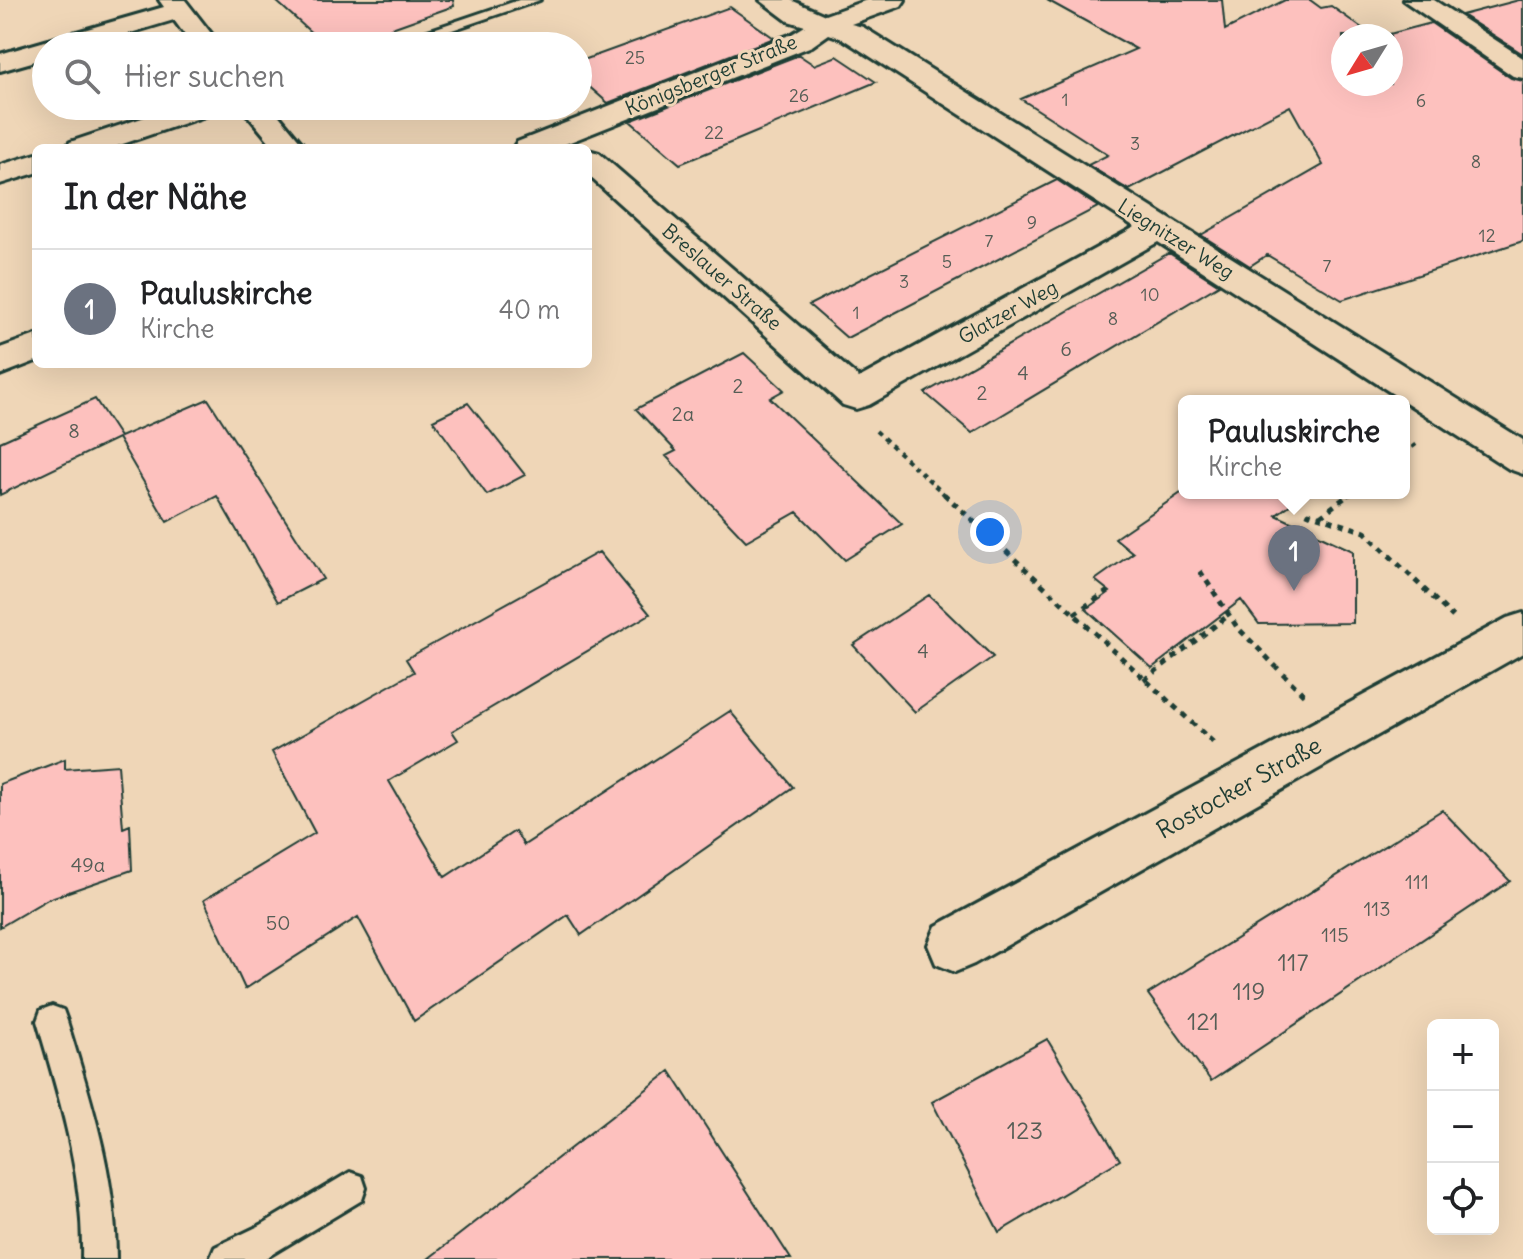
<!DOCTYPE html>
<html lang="de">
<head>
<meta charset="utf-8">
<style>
  :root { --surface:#fff; --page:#f6f6f6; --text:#202124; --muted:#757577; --line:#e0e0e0; --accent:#1a73e8 }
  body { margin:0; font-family:Delius,sans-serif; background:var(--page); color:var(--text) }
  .controls { position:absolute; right:24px; bottom:24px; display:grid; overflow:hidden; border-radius:12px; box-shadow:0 8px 32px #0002 }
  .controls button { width:72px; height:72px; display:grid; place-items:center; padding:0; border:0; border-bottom:2px solid var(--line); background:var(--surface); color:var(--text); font:40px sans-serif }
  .compass { position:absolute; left:1331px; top:24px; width:72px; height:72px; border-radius:50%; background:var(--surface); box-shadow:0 8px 32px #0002; rotate:233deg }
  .you { position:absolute; left:990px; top:532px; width:28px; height:28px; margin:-20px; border:6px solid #fff; border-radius:50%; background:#1a73e8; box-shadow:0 0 0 12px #1a73e833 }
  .badge { display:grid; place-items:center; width:52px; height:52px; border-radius:50%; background:var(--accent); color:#fff; font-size:26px; font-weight:700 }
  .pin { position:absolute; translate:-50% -66px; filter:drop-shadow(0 2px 4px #0008) }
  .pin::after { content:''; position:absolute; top:42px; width:28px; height:24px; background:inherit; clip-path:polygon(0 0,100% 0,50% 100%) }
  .popup { position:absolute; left:1178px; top:395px; width:232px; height:104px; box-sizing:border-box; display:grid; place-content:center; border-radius:12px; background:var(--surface); filter:drop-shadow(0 2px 6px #0005); font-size:26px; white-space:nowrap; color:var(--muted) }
  .popup b { font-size:30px; color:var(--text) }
  .popup::after { content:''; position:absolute; left:50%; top:100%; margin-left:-16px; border:16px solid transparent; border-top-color:var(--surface) }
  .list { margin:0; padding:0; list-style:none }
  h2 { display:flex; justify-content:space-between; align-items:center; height:104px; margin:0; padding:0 32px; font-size:34px }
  h2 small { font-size:26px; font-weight:400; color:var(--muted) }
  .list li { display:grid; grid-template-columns:52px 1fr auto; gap:24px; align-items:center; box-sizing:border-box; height:120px; padding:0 32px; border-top:2px solid var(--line) }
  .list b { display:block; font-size:30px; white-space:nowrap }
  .list p { margin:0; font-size:26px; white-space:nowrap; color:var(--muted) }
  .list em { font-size:26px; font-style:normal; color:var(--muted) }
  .icon { flex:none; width:44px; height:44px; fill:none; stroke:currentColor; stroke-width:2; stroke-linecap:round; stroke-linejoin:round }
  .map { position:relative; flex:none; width:1523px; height:1259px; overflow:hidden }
  .search { position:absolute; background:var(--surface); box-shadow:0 8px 32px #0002; left:32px; top:32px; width:560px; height:88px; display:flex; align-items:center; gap:20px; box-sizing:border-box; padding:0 28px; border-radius:44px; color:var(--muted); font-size:30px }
  .panel { position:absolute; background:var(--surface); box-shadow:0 8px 32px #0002; left:32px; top:144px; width:560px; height:224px; border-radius:12px }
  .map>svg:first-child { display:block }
  .building { fill:#fdc1be; stroke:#1f3d34; stroke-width:2 }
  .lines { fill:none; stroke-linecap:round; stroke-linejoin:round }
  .service-casing { stroke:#1f3d34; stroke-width:6 }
  .minor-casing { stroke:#1f3d34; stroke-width:6 }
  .path-far1 { stroke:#1f3d34; stroke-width:4; stroke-dasharray:5 5; stroke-linecap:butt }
  .path { stroke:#1f3d34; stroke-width:5; stroke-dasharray:6 6; stroke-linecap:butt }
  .service { fill:#efd6b7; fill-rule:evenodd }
  .minor { fill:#efd6b7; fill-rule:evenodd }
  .labels { text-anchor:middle; stroke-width:6; stroke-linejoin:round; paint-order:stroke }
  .far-number-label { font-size:18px; fill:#565e56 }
  .far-street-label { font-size:20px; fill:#1f3d34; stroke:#efd6b7 }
  .number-label { font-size:20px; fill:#565e56 }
  .street-label { font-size:24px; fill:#1f3d34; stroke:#efd6b7 }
  .near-number-label { font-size:24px; fill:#565e56 }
</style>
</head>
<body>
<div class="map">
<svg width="1523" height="1259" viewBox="0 0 1523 1259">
  <rect width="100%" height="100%" fill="#efd6b7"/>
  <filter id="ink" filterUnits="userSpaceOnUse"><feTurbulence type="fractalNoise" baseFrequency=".0125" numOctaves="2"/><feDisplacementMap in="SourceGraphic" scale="16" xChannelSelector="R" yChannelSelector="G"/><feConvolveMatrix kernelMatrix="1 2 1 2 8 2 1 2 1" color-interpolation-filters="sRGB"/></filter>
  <g filter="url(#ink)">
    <path class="building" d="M275,0H453L454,6L341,46H326Z
      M1047,0H1222L1225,30L1285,0H1310L1321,8L1331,6L1373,36H1343V84H1391V36H1382L1431,23L1511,78L1523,81V241L1342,300L1267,255L1250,266L1201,235L1323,165L1290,106L1129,190L1088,165L1108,155L1021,99L1136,49Z
      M1519,0H1523V54L1462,15Z
      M730,7L774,38L608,103L578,77V62Z
      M799,55L814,65L837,56L876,82L680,164L630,121Z
      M1057,180L1098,207L847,338L809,305Z
      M1169,253L1219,285L972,433L925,393Z
      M744,353L784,390L770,398L902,524L845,560L797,512L746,541L666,456L676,451L636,409Z
      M95,399L120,437L208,399L323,579L278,602L217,496L167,522L118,438L0,495V442Z
      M468,403L525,475L487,495L433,420Z
      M1181,493H1306L1276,515L1353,551V623L1259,624L1241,600L1152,668L1086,609L1110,592L1095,580L1133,553L1115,538Z
      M599,552L650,614L452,731L458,740L389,781L445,877L515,831L524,845L730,711L793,787L581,935L568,915L414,1021L358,917L245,989L204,900L315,833L272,752L414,672L406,659Z
      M929,595L993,657L915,712L853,645Z
      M65,759V769L118,765L123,828L130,825L132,870L48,899L0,927V784Z
      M1442,810L1510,881L1211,1081L1148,994Z
      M1047,1039L1120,1160L999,1232L932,1102Z
      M670,1071L791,1259H428Z"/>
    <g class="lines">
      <g class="service-casing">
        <path id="service" d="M519,0H540L405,46H383Z
          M52,1006L63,1010L67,1021C91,1100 116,1176 116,1259H82C84,1176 60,1100 37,1021L41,1010Z
          M350,1172L362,1176L366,1188L362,1200L264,1259H210L215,1247L261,1225Z"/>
      </g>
      <g class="minor-casing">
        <path id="minor" d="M159,0H185L221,46H193L174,20L87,46H46V58L0,71V54L164,7Z
          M760,0H791L825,15L867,0H905L901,6L851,24L863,27L1523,440V474L1509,469L1158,242L869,405L856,409L843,405L588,175V150L599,153L859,378L1135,227L843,39L829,34L812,46L555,148H513L517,142L792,34L805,26L788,21Z
          M1403,0H1434L1523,58V78L1513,76Z
          M178,106H222L217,112L111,148H66L70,142Z
          M240,106H271L306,148H275Z
          M36,154V173L0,184V165Z
          M36,335V361L0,375V348Z
          M1523,613V653L974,964L955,972L936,964L928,945L936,926L1507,618Z"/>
      </g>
      <path class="path-far1" d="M876,431L946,496
        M1404,453L1419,442
        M1347,496L1351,493"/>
      <path class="path" d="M944,494L1215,744
        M1320,516L1350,494
        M1303,527L1309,513L1365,532L1453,617
        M1200,571L1237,627L1307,698
        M1074,614L1108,591
        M1144,680L1229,615"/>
      <use href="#service" class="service"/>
      <use href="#minor" class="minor"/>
    </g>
  </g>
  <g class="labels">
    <g class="far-number-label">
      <text x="635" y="64">25</text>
      <text x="799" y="102">26</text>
      <text x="1065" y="106">1</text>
      <text x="1421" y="107">6</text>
      <text x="714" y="139">22</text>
      <text x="1135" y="150">3</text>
      <text x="1476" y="168">8</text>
      <text x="1032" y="229">9</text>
      <text x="1487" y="242">12</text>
      <text x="989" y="247">7</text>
      <text x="947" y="268">5</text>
      <text x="1327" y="272">7</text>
      <text x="904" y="288">3</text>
      <text x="1150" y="301">10</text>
      <text x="856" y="319">1</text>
      <text x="1113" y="325">8</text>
    </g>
    <g class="far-street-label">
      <text transform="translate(711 75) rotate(-22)" y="7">Königsberger Straße</text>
      <text transform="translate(1176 239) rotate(32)" y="7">Liegnitzer Weg</text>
      <text transform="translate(722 277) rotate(41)" y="7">Breslauer Straße</text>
      <text transform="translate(1008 312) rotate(-29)" y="7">Glatzer Weg</text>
    </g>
    <g class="number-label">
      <text x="1066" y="356">6</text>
      <text x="1023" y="380">4</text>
      <text x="738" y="393">2</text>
      <text x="982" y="400">2</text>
      <text x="683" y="421">2a</text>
      <text x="74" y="438">8</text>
      <text x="923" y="658">4</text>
      <text x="88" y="872">49a</text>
      <text x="1417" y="889">111</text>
      <text x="1377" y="916">113</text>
      <text x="278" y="930">50</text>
      <text x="1335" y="942">115</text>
    </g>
    <g class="street-label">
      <text transform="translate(1239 788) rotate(-29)" y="8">Rostocker Straße</text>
    </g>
    <g class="near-number-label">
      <text x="1293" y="971">117</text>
      <text x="1249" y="1000">119</text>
      <text x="1203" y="1030">121</text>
      <text x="1025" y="1139">123</text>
    </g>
  </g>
</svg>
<div class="controls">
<button>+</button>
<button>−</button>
<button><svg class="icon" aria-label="locate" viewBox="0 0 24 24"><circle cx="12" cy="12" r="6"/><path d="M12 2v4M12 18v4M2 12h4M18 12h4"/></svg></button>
</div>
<svg class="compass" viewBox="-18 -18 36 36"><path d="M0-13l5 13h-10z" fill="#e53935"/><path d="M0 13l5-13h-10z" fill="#757577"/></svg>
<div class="you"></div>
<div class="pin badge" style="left:1294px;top:591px;background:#6b7280">1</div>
<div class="popup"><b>Pauluskirche</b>Kirche</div>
<div class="search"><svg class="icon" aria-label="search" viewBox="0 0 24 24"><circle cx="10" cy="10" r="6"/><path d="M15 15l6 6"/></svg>Hier suchen</div>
<section class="panel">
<h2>In der Nähe<small></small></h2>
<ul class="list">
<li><span class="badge" style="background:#6b7280">1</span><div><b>Pauluskirche</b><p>Kirche</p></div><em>40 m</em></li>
</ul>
</section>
</div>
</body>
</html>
